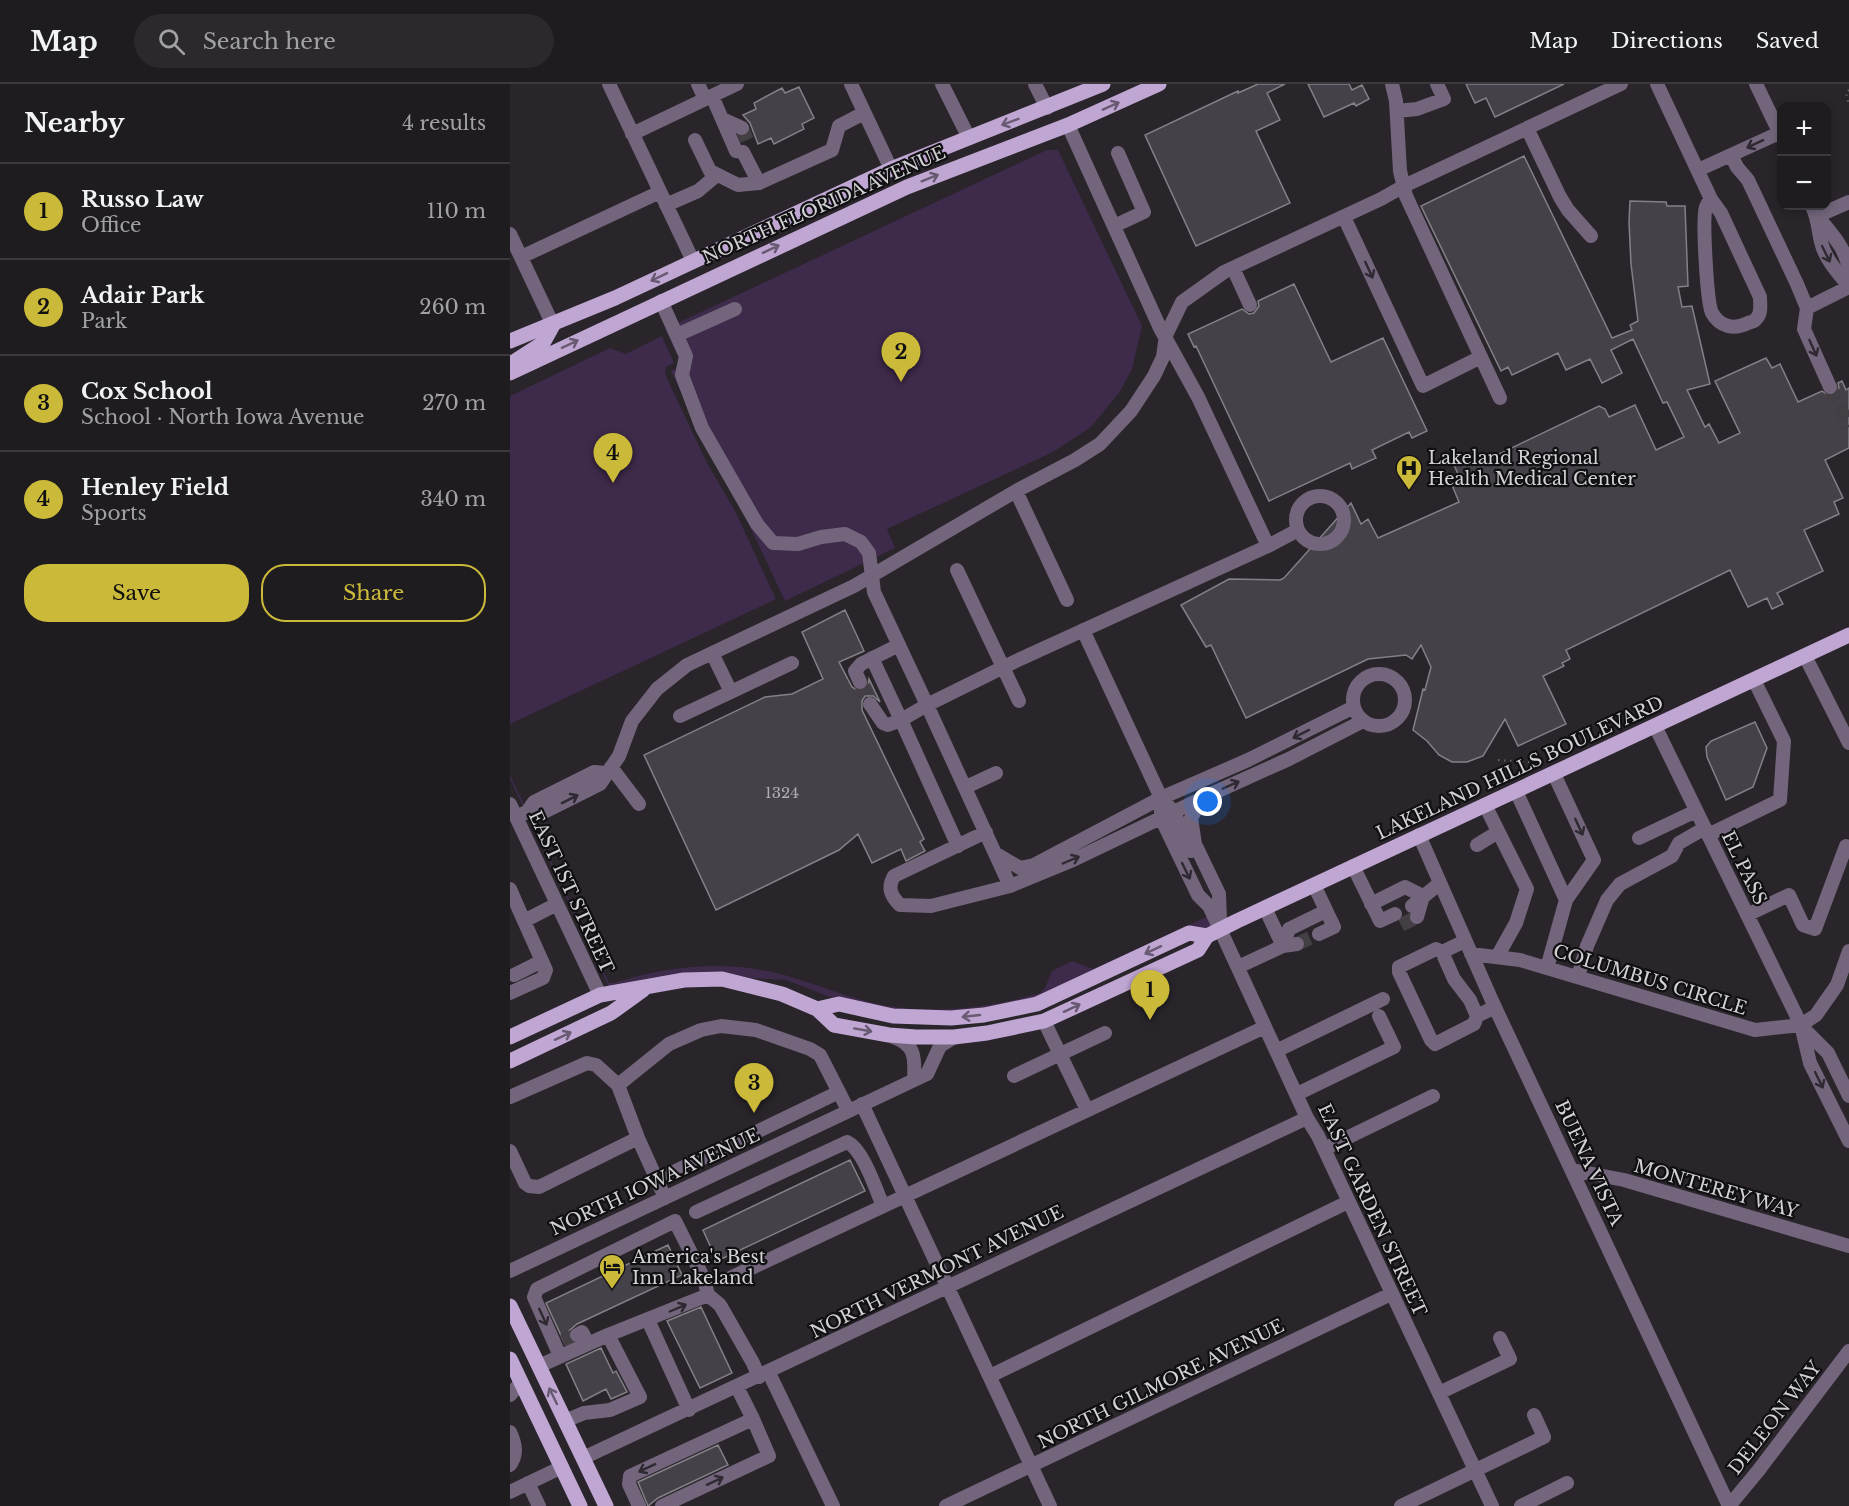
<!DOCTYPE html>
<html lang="en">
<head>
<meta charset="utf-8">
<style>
  :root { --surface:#1f1c20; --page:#2c292d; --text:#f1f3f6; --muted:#a1a1a5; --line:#3c3a3e; --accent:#cbba39 }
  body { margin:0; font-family:"Libre Baskerville",serif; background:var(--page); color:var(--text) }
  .controls { position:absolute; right:18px; top:18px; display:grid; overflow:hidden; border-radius:12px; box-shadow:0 3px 9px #0003 }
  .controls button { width:54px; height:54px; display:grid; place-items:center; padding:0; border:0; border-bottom:2px solid var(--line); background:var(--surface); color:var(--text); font:30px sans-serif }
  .you { position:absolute; left:698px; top:718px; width:21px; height:21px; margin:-15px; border:4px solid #fff; border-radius:50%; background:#1a73e8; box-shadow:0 0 0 9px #1a73e833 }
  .badge { display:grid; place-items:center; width:39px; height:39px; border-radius:50%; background:var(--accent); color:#111; font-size:20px; font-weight:700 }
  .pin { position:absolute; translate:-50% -50px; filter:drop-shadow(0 2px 3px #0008) }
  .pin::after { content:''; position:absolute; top:32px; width:21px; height:18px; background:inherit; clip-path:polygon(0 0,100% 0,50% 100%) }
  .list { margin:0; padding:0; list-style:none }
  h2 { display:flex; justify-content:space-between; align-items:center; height:78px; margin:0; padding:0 24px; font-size:26px }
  h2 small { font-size:20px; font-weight:400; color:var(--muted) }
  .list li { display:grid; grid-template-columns:39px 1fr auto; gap:18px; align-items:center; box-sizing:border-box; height:96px; padding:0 24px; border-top:2px solid var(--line) }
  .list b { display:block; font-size:22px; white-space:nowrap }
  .list p { margin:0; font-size:20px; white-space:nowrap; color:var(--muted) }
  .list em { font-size:20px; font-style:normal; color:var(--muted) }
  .actions { display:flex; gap:12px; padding:18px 24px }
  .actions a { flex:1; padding:14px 0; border:2px solid var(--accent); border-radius:24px; text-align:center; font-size:21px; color:var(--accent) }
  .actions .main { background:var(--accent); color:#111 }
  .icon { flex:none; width:33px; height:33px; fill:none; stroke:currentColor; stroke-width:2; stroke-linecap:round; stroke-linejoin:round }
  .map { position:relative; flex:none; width:1339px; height:1422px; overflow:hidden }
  header { display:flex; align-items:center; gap:36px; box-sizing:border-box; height:84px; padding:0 30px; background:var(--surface); border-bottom:2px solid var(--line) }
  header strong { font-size:28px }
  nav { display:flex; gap:33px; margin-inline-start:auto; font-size:21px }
  .search { width:420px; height:54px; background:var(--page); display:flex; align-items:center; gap:15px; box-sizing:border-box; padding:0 21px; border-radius:33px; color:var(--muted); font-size:22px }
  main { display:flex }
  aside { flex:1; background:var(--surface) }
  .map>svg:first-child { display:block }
  .green { fill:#3e2a4a }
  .building { fill:#454148; stroke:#858088; stroke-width:1.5 }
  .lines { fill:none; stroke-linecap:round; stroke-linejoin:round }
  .minor-tunnel { stroke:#433f44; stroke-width:14; stroke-dasharray:14 7; stroke-linecap:butt }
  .path { stroke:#656267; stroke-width:2; stroke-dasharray:1.5 4.5; stroke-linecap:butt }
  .minor { stroke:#73667c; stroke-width:14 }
  .major { stroke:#c0a6d2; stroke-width:15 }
  .oneway { stroke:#685a72 }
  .oneway2 { stroke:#2e2932 }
  .labels { text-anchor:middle; stroke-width:4.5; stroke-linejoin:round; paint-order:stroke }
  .number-label { font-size:15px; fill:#b0adb2 }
  .street-label { font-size:18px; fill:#d4d1d5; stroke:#100f12 }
  .poi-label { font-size:18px; fill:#d4d1d5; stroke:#100f12; text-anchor:start }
</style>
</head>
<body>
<header>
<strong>Map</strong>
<div class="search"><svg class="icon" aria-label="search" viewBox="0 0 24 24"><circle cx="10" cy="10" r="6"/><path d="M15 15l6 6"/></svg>Search here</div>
<nav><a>Map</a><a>Directions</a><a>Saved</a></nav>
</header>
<main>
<aside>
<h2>Nearby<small>4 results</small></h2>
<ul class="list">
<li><span class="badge">1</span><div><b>Russo Law</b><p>Office</p></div><em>110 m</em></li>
<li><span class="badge">2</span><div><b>Adair Park</b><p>Park</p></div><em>260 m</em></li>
<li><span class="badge">3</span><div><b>Cox School</b><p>School · North Iowa Avenue</p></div><em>270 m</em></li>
<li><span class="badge">4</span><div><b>Henley Field</b><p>Sports</p></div><em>340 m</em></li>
</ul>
<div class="actions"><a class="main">Save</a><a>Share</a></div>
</aside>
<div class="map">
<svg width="1339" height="1422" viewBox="0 0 1339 1422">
  <rect width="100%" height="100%" fill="#29252b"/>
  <path class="green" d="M537,66H548L632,242L622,285L609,309L581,343L543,368L377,445L385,464L275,517L232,426L202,374L161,287L172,281L155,245Z
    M152,252L164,279L156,283L155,290L196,377L226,429L266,515L0,640V312L100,264L116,270Z
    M0,691L99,899H104C162,880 225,875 284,894C315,903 345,916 376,922C428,930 481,924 530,909L535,904L542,887L562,877L583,885L707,828L711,838L529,922L486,931L361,929L276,896L239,894L213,888L139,896L137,894L133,897L99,903L0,695Z"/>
  <path class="building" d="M748,0H775L757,9L770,36L746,47L780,119L686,162L635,51L728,7V9Z
    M798,0H839L842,6L852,1L859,15L846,22L844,19L814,33Z
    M956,0H1054L985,33L976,14L965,19Z
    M289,3L304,34L292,40L294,45L264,60L261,54L248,60L240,39L233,31L246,25L244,19L272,4L275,9Z
    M1014,72L1102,254L1122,246L1120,241L1128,237L1121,180L1119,138L1120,117L1156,118L1157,122H1175L1178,202L1168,203L1172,223L1182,222L1200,300L1177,306L1195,343L1199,340L1209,359L1230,349L1205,297L1256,274L1262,284L1270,280L1288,318L1312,307L1319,312L1324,311L1329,304L1328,299L1332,297L1336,306L1339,304V364L1315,376L1333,414L1324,418L1329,430L1294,446L1313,487L1267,509L1273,520L1262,525L1257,514L1238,523L1220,486L1056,566L1060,575L1052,579L1054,582L1033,592L1056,640L1008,662L995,635L973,672L957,678H942L929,671L917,657L903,646L913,605L915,606L921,583L911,561L902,575L896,571L858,575L736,634L701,561L696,563L671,521L719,495L770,496L774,494L841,419L851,440L858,435L868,454L949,418L939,394L948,390L944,381L961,374L964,382L1089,322L1095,325L1099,333L1125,321L1146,366L1174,353L1157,318L1153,319L1123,255L1101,266L1112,289L1092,299L1080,275L1056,286L1048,269L1002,291L998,283L991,287L911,122Z
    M784,200L821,278L873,254L917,347L902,354L899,348L862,366L866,374L842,385L840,379L759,417L686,262L684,263L678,250L732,225L739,230L744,229L749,222L748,217Z
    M335,526L354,567L329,578L342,603L349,607L354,606L358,603L359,595L370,618L363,612H355L352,617V626L414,755L410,758L415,767L396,777L391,765L362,779L348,750L329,766L206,826L134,671L255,613L282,610L313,595L292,548Z
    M1245,638L1257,664L1243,703L1216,716L1197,673L1196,663L1201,657Z
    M340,1076L355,1107L207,1177L193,1146Z
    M158,1161L172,1191L67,1240L59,1247L58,1252L61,1258L55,1260L36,1219Z
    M191,1223L222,1289L190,1304L157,1237Z
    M91,1264L103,1289L106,1287L117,1308L101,1315L96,1305L73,1317L56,1280Z
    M208,1361L218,1381L148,1414L138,1422L128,1398Z"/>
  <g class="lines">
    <path class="minor-tunnel" d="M232,44L237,56
      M1320,303L1339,343
      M350,598L360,620
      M891,841L907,833
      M787,860L809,850
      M53,1257L67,1251"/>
    <path class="path" d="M1339,6L1336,8L1339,22
      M988,676L1019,678"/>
    <path class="minor" d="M99,0L183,177
      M188,0L195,15
      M341,0L381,85
      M432,0L459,54
      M525,0L537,24
      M882,0L886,17L890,87L896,112L990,314
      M1147,0L1201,115
      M1246,0L1272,54
      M887,27L907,25L934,15L927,0
      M212,35L232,44
      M1017,44L1050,113L1058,126L1081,152
      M122,50L227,0
      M185,56L200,87L228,101L249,99L233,68L226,67L202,12
      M1221,71L1227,83L1238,96L1287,200L1297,224L1294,245L1320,303
      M1188,86L1269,49
      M249,99L322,66L329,42L354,29
      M1201,115L1211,129L1250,213C1250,220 1252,230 1246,235C1244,238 1240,238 1238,239C1224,246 1210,243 1202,229C1197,219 1192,134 1196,123C1197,120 1199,117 1201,115Z
      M156,121L188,107L207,91
      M1302,122C1308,134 1308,145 1311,158C1315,175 1328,189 1339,202
      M1307,132C1321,149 1338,166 1339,189
      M1307,132L1339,118
      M834,133L913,302L971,273
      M604,142L634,128L608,69
      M0,150L43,241
      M11,173L150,108
      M723,184L740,221
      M151,217L176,272L172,291L192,344L247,440L263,459L288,460L311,453L335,450L351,458L359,469L364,508L417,621L506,577L758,462L688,313L650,244L558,41
      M1297,224L1339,203
      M167,251L225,225
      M506,407L557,516
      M786 436a24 24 0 1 1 48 0a24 24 0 1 1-48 0Z
      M758,462L788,446
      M447,486L509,617
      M573,546L651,714L664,728L681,767
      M1295,572L1339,659
      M843 616a26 26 0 1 1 52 0a26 26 0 1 1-52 0Z
      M350,598L345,587L351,580L389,561
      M221,608L282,579
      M360,620L373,639L378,641L391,636L362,574
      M170,632L221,608L202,569
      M1146,644L1291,941L1300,979L1339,1057
      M101,683L129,720
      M1044,690L1084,776L1056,816
      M456,703L486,689
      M1006,707L1056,816L1037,884
      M651,714V734L688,811L699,822L710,845L797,1034L808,1052L982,1422
      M0,720L90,911
      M975,721L1017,805L1006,839L987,873
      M17,728L30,730L90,700L109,672L122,637L147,605L177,581L344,502L506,407L565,376L590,360L621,327L644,292L653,273L656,251L672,218L714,188L871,115L894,102L1111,0
      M10,731L17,728L24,718L84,688L97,689
      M476,748L384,792C377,804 381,812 390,821L421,822L500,802
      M909,751L983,919L1219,1422
      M1198,751L1270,716L1274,657L1244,596
      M1129,754L1186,727
      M967,761L988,748
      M448,762L391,636L417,621L500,802L563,776L699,711
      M488,771L510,784L524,781L651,714L738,676L844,623
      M843,782L870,837L885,830
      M804,801L824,843L809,850
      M0,805L14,837L47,820
      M861,820L895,803L913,812
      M902,822L930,799
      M1237,831L1279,811L1293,841L1305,845L1336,762
      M907,833L913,812
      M710,837L709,810L685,760L681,734L687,724L699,711L779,675L853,637
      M955,857L932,868L926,865L889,883V888L921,956L925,960L964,940L967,932L985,923
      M787,860L773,862L779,845L816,827
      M932,868L944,895L960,916L967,932
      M961,870L1010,876L1245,946L1291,941L1306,931L1327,901L1339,867
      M728,883L773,862L755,824
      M4,891L32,877
      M1068,893L1077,862L1097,816L1110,800L1162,772L1169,759L1195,744
      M0,909L33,894L36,886L14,837
      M534,937L577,1026
      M1292,943L1318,969L1339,1012
      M383,953C406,960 405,975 404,996
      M766,967L873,915
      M504,992L595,949
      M108,1001L128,1054
      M787,1010L884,963L869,932
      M0,1013L77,979L86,981L108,1001L159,960L191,946L211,942L246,946L300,965L310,971L338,1026
      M352,1020L540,1422
      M814,1065L923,1012
      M0,1067L15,1099L19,1102L29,1103L128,1054L155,1114
      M1062,1086L1114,1096L1339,1162
      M147,1096L329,1008
      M186,1128L337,1058C353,1065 366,1106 373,1122
      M0,1187L417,990L430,962L444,953
      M218,1195L755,943
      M138,1236L179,1326
      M67,1251L72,1248L78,1260
      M50,1272L24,1213L27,1205L165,1137L194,1195L198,1211L210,1221L243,1279L249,1293
      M29,1282L98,1251L198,1211
      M259,1289L323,1422
      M480,1292L838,1118
      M227,1303L243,1335
      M929,1309L1000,1275L990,1254
      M0,1311L11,1298
      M55,1337L74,1329L100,1326L130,1313L98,1251
      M0,1348C5,1359 8,1370 0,1381
      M73,1374C315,1262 555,1146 797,1034
      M18,1399L29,1422
      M0,1408L52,1383
      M129,1422L119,1400L120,1392L243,1335L259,1372L152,1422
      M436,1422L881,1210
      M891,1422L1034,1353L1024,1331
      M1011,1422L1057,1399
      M1219,1422L1248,1387L1339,1267"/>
    <path class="major" d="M0,257L105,214L381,85L593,0
      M5,277L33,259L43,241
      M0,289L397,103L558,41L649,0
      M307,925L329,920L383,932L441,934L474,931L527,920L679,849L697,852
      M0,953L90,911L174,896L212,895L272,910L307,925L324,941L379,951L406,953H444L477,949L534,937L688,866L697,852L727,837C931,741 1136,648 1339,551
      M0,977L101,929L133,906
      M0,1222L96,1422
      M0,1275L70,1422"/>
  </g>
  <defs><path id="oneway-shaft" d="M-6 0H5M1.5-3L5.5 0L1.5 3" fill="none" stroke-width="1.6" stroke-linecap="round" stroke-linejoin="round" transform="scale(1.5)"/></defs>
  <g class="oneway">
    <use href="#oneway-shaft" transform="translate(601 22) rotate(-24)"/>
    <use href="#oneway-shaft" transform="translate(500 38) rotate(159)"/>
    <use href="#oneway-shaft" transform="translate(420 94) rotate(-22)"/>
    <use href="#oneway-shaft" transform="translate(261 165) rotate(-25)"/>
    <use href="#oneway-shaft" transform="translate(149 193) rotate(154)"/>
    <use href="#oneway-shaft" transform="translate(60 260) rotate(-25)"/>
    <use href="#oneway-shaft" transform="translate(643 866) rotate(155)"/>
    <use href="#oneway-shaft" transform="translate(562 924) rotate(-25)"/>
    <use href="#oneway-shaft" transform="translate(461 932) rotate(174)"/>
    <use href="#oneway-shaft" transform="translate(353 946) rotate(10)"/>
    <use href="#oneway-shaft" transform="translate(53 952) rotate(-25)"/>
    <use href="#oneway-shaft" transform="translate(43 1312) rotate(-116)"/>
  </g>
  <g class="oneway2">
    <use href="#oneway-shaft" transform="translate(1245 60) rotate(155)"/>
    <use href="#oneway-shaft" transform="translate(1316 170) rotate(64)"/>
    <use href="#oneway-shaft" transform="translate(859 186) rotate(65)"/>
    <use href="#oneway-shaft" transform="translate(1303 264) rotate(66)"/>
    <use href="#oneway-shaft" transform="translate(791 650) rotate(153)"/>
    <use href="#oneway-shaft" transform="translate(721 701) rotate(-24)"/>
    <use href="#oneway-shaft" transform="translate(60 715) rotate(-27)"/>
    <use href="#oneway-shaft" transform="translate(1069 743) rotate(65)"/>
    <use href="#oneway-shaft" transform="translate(561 776) rotate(-23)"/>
    <use href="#oneway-shaft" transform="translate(676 787) rotate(64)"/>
    <use href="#oneway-shaft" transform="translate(1309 996) rotate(64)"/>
    <use href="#oneway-shaft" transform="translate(168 1224) rotate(-23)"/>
    <use href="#oneway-shaft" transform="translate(33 1233) rotate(65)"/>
    <use href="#oneway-shaft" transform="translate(137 1384) rotate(155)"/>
    <use href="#oneway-shaft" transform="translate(205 1397) rotate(-25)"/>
  </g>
  <defs>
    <g id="hospital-pin" transform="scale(1.35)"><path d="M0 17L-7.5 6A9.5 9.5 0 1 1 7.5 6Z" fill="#cbba39" stroke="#100f12"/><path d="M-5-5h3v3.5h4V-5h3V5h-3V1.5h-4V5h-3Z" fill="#111"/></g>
    <g id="hotel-pin" transform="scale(1.35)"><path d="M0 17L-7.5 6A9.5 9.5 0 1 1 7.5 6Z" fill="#cbba39" stroke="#100f12"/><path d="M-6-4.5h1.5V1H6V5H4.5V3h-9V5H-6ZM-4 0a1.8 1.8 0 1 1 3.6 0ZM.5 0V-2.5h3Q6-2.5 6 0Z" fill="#111"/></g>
  </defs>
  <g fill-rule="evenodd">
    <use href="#hospital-pin" x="899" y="384"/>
    <use href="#hotel-pin" x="102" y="1183"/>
  </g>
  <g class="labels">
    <g class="number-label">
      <text x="272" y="714">1324</text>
    </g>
    <g class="street-label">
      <text transform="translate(314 121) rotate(-24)" y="6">NORTH FLORIDA AVENUE</text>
      <text transform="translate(1010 684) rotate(-25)" y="6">LAKELAND HILLS BOULEVARD</text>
      <text transform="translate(1234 784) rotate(64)" y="6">EL PASS</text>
      <text transform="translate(61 808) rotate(65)" y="6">EAST 1ST STREET</text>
      <text transform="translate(1140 896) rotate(17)" y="6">COLUMBUS CIRCLE</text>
      <text transform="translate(1079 1079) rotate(65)" y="6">BUENA VISTA</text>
      <text transform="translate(145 1098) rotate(-25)" y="6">NORTH IOWA AVENUE</text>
      <text transform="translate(1206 1105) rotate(16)" y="6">MONTEREY WAY</text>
      <text transform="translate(862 1126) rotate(65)" y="6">EAST GARDEN STREET</text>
      <text transform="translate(427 1188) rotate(-26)" y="6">NORTH VERMONT AVENUE</text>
      <text transform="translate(651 1300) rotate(-26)" y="6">NORTH GILMORE AVENUE</text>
      <text transform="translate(1265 1334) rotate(-52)" y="6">DELEON WAY</text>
    </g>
    <g class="poi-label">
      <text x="918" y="380">Lakeland Regional<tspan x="918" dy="21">Health Medical Center</tspan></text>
      <text x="122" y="1179">America's Best<tspan x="122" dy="21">Inn Lakeland</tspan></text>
    </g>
  </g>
</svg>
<div class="controls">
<button>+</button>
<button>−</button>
</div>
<div class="you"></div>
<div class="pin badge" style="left:640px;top:936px">1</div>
<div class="pin badge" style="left:391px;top:298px">2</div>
<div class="pin badge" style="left:244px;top:1029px">3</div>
<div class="pin badge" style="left:103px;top:399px">4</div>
</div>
</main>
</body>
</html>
